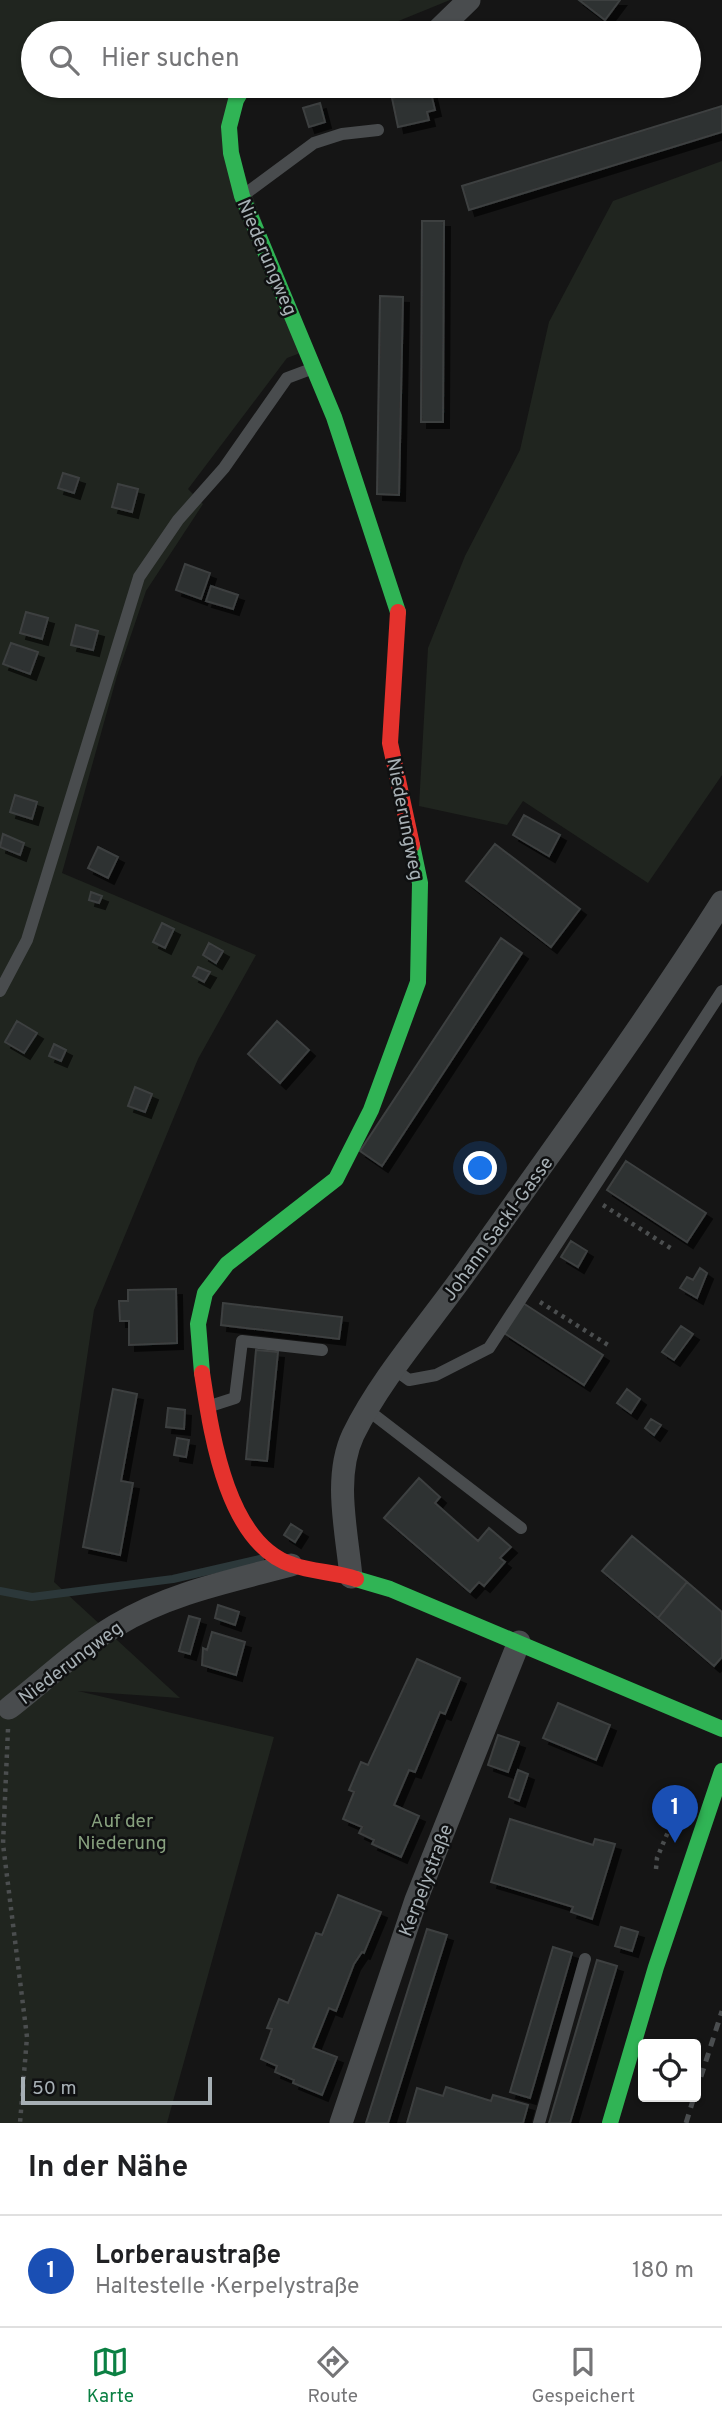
<!DOCTYPE html>
<html lang="de">
<head>
<meta charset="utf-8">
<style>
  :root { --surface:#fff; --page:#f2f2f2; --text:#202124; --muted:#757577; --line:#e0e0e0; --accent:#0b8043 }
  body { margin:0; font-family:Overpass,sans-serif; background:var(--page); color:var(--text) }
  .controls { position:absolute; right:21px; bottom:21px; display:grid; overflow:hidden; border-radius:7px; box-shadow:0 2px 5px #0004 }
  .controls button { width:63px; height:63px; display:grid; place-items:center; padding:0; border:0; border-bottom:2px solid var(--line); background:var(--surface); color:var(--text); font:35px sans-serif }
  .scale { position:absolute; left:21px; bottom:18px; width:191px; box-sizing:border-box; padding-left:7px; border:4px solid #a7b0b5; border-top:0; font-size:19px; line-height:24px; white-space:nowrap; color:#a7b0b5; -webkit-text-stroke:5px #0f1011; paint-order:stroke }
  .you { position:absolute; left:481px; top:1169px; width:24px; height:24px; margin:-18px; border:5px solid #fff; border-radius:50%; background:#1a73e8; box-shadow:0 0 0 10px #1a73e833 }
  .badge { display:grid; place-items:center; width:46px; height:46px; border-radius:50%; background:var(--accent); color:#fff; font-size:23px; font-weight:700 }
  .pin { position:absolute; translate:-50% -58px; filter:drop-shadow(0 2px 4px #0008) }
  .pin::after { content:''; position:absolute; top:37px; width:24px; height:21px; background:inherit; clip-path:polygon(0 0,100% 0,50% 100%) }
  .list { margin:0; padding:0; list-style:none }
  h2 { display:flex; justify-content:space-between; align-items:center; height:91px; margin:0; padding:0 28px; font-size:30px }
  h2 small { font-size:23px; font-weight:400; color:var(--muted) }
  .list li { display:grid; grid-template-columns:46px 1fr auto; gap:21px; align-items:center; box-sizing:border-box; height:112px; padding:0 28px; border-top:2px solid var(--line) }
  .list b { display:block; font-size:26px; white-space:nowrap }
  .list p { margin:0; font-size:23px; white-space:nowrap; color:var(--muted) }
  .list em { font-size:23px; font-style:normal; color:var(--muted) }
  .icon { flex:none; width:38px; height:38px; fill:none; stroke:currentColor; stroke-width:2; stroke-linecap:round; stroke-linejoin:round }
  .map { position:relative; flex:none; width:722px; height:2123px; overflow:hidden }
  .search { position:absolute; background:var(--surface); box-shadow:0 2px 5px #0004; left:21px; right:21px; top:21px; height:77px; display:flex; align-items:center; gap:18px; box-sizing:border-box; padding:0 24px; border-radius:38px; color:var(--muted); font-size:26px }
  .sheet { height:203px; background:var(--surface) }
  nav { display:flex; justify-content:space-around; align-items:center; box-sizing:border-box; height:98px; border-top:2px solid var(--line); background:var(--surface); font-size:19px; color:var(--muted) }
  nav a { display:grid; justify-items:center; gap:4px }
  nav .on { color:var(--accent) }
  .map>svg:first-child { display:block }
  .green { fill:#20251f }
  .lines { fill:none; stroke-linecap:round; stroke-linejoin:round }
  .stream { stroke:#2c383a; stroke-width:8 }
  .building { fill:#2f3030; stroke:#3d4041; stroke-width:2; filter:url(#shadow) }
  .path { stroke:#4b4e4f; stroke-width:4.5; stroke-dasharray:3.5 5; stroke-linecap:butt }
  .lane { stroke:#494c4e; stroke-width:12 }
  .street { stroke:#494c4e; stroke-width:23 }
  .fast { stroke:#30b455; stroke-width:16 }
  .jam { stroke:#e5322d; stroke-width:16 }
  .rail { stroke:#4a4d4f; stroke-width:5; stroke-dasharray:9 7; stroke-linecap:butt }
  .labels { text-anchor:middle; stroke-width:5; stroke-linejoin:round; paint-order:stroke }
  .street-label { font-size:19px; fill:#a7b0b5; stroke:#0f1011 }
  .park-label { font-size:19px; fill:#87a07e; stroke:#0f1011 }
</style>
</head>
<body>
<div class="map">
<svg width="722" height="2123" viewBox="0 0 722 2123">
  <defs>
    <filter id="shadow"><feDropShadow dx="6" dy="6" stdDeviation="0" flood-color="#0009"/></filter>
  </defs>
  <rect width="100%" height="100%" fill="#151515"/>
  <path class="green" d="M0,0H450L369,33H33V86H242L226,122L308,350L287,358L188,489L203,504L146,591L117,676L62,873L256,955L198,1059L94,1310L54,1582L180,1698L78,1691L274,1737L167,2123H0Z
    M722,161V775L648,883L523,801L507,825L419,806L428,648L465,556L520,450L549,322L613,201Z"/>
  <g class="lines">
    <path class="stream" d="M0,1591L32,1597L173,1579L260,1559"/>
  </g>
  <path class="building" d="M579,0H620L605,20Z
    M422,91L423,95L431,93L435,110L427,112L429,120L398,127L392,98Z
    M320,103L325,122L309,127L303,108Z
    M722,106V132L469,210L462,186Z
    M422,221H444L443,422H421Z
    M380,296L403,297L399,495L377,494Z
    M63,473L79,478L74,493L58,488Z
    M118,484L138,489L132,512L112,507Z
    M185,564L210,573L201,599L176,590Z
    M211,586L238,595L233,609L206,601Z
    M26,612L48,618L42,639L20,633Z
    M76,625L98,631L93,650L71,645Z
    M11,643L38,652L30,674L3,664Z
    M15,795L37,802L32,819L10,812Z
    M524,815L560,835L549,856L513,835Z
    M3,834L24,843L20,855L0,847Z
    M495,844L580,909L551,947L466,881Z
    M98,847L118,857L108,878L88,868Z
    M91,892L102,896L99,903L89,900Z
    M162,923L174,929L165,948L153,942Z
    M501,938L522,953L382,1166L360,1151Z
    M209,943L223,951L216,963L203,955Z
    M198,967L210,972L204,982L193,976Z
    M17,1021L37,1033L24,1053L5,1042Z
    M277,1021L309,1050L280,1083L248,1054Z
    M54,1044L66,1050L61,1061L49,1056Z
    M135,1087L152,1094L145,1112L128,1106Z
    M626,1161L706,1213L687,1242L607,1190Z
    M571,1241L587,1251L578,1267L561,1257Z
    M700,1268L707,1273L697,1298L680,1288L687,1277L693,1280Z
    M176,1289L177,1343L129,1345V1321H120L119,1301H128V1290Z
    M223,1303L342,1317L339,1339L221,1325Z
    M523,1303L603,1355L584,1385L504,1333Z
    M681,1326L693,1334L674,1360L662,1352Z
    M256,1350L278,1352L267,1461L246,1459Z
    M113,1389L137,1394L121,1481L133,1483L120,1555L83,1547Z
    M627,1389L640,1399L631,1413L617,1403Z
    M168,1408L185,1410L184,1429L166,1427Z
    M651,1419L661,1425L654,1435L645,1428Z
    M177,1438L189,1440L186,1457L174,1455Z
    M419,1478L440,1497L435,1503L478,1541L489,1528L511,1547L500,1558L505,1562L484,1586L479,1582L470,1592L384,1518Z
    M291,1524L302,1531L295,1542L284,1535Z
    M632,1536L687,1582L658,1618L602,1571Z
    M687,1582L722,1612V1657L714,1666L658,1618Z
    M218,1605L239,1612L235,1625L215,1618Z
    M189,1616L200,1619L190,1654L179,1651Z
    M212,1632L245,1642L236,1675L202,1665L203,1648L207,1650Z
    M417,1659L460,1678L445,1714L440,1712L415,1772L409,1770L394,1805L419,1816L401,1857L372,1844L374,1840L359,1833L362,1827L343,1819L354,1792L349,1790L361,1762L368,1765Z
    M558,1703L610,1725L596,1760L543,1738Z
    M498,1735L519,1742L508,1772L488,1765Z
    M518,1770L528,1774L519,1801L509,1797Z
    M510,1819L593,1845L595,1839L615,1844L592,1919L571,1912L573,1907L491,1882Z
    M338,1895L381,1912L364,1953L362,1952L354,1964L336,2011L329,2008L313,2048L337,2057L322,2095L293,2083L294,2080L275,2072L277,2066L261,2059L272,2029L267,2028L279,1999L288,2003L316,1933L322,1935Z
    M621,1927L638,1932L632,1951L615,1946Z
    M427,1929L447,1935L388,2123H366Z
    M553,1947L572,1953L530,2098L510,2092Z
    M597,1960L617,1966L570,2123H549Z
    M446,2087L491,2101L493,2095L528,2105L523,2123H407L417,2088L443,2096Z"/>
  <g class="lines">
    <path class="path" d="M603,1205L672,1249
      M540,1302L608,1345
      M8,1729L3,1844L27,2037L20,2123
      M656,1869L657,1858L668,1832"/>
    <path class="lane" d="M245,194L314,143L342,134L378,130
      M0,991L27,940L139,577L178,520L224,468L287,378L311,369
      M394,1369L409,1380L436,1375L489,1348L722,991
      M207,1407L235,1398L242,1341L322,1350
      M369,1411L521,1528
      M539,2123L585,1959"/>
    <path class="street" d="M435,33L469,0
      M351,1577C347,1532 333,1478 353,1435C382,1376 430,1323 468,1269C554,1148 642,1028 722,902
      M9,1708C44,1681 78,1648 115,1626C169,1593 231,1581 291,1565
      M341,2123L416,1900L519,1642"/>
    <path class="fast" d="M244,86L236,100L229,127L231,153L242,196L334,417L398,612
      M202,1373L198,1324L205,1293L227,1264L336,1179L371,1110L418,982L420,883L412,845
      M356,1579L390,1589L722,1729
      M610,2123L656,1967L722,1771"/>
    <path class="jam" d="M398,612L390,743L412,845
      M202,1373C211,1431 226,1544 293,1565C313,1572 336,1572 356,1579"/>
    <path class="rail" d="M696,2092L722,2011
      M686,2123L694,2097"/>
  </g>
  <g class="labels">
    <g class="street-label">
      <text transform="translate(268 257) rotate(67)" y="7">Niederungweg</text>
      <text transform="translate(406 819) rotate(79)" y="7">Niederungweg</text>
      <text transform="translate(497 1228) rotate(-54)" y="7">Johann Sackl-Gasse</text>
      <text transform="translate(70 1662) rotate(-37)" y="7">Niederungweg</text>
      <text transform="translate(425 1880) rotate(-69)" y="7">Kerpelystraße</text>
    </g>
    <g class="park-label">
      <text x="122" y="1827">Auf der<tspan x="122" dy="22">Niederung</tspan></text>
    </g>
  </g>
</svg>
<div class="controls">
<button><svg class="icon" aria-label="locate" viewBox="0 0 24 24"><circle cx="12" cy="12" r="6"/><path d="M12 2v4M12 18v4M2 12h4M18 12h4"/></svg></button>
</div>
<div class="scale">50 m</div>
<div class="you"></div>
<div class="pin badge" style="left:675px;top:1843px;background:#1a4fb4">1</div>
<div class="search"><svg class="icon" aria-label="search" viewBox="0 0 24 24"><circle cx="10" cy="10" r="6"/><path d="M15 15l6 6"/></svg>Hier suchen</div>
</div>
<section class="sheet">
<h2>In der Nähe<small></small></h2>
<ul class="list">
<li><span class="badge" style="background:#1a4fb4">1</span><div><b>Lorberaustraße</b><p>Haltestelle · Kerpelystraße</p></div><em>180 m</em></li>
</ul>
</section>
<nav>
<a class="on"><svg class="icon" aria-label="map" viewBox="0 0 24 24"><path d="M3 6l6-2 6 2 6-2v14l-6 2-6-2-6 2zM9 4v14M15 6v14"/></svg>Karte</a>
<a><svg class="icon" aria-label="directions" viewBox="0 0 24 24"><path d="M12 3l9 9-9 9-9-9zM9 14v-3h6M13 9l2 2-2 2"/></svg>Route</a>
<a><svg class="icon" aria-label="saved" viewBox="0 0 24 24"><path d="M7 4h10v16l-5-4-5 4z"/></svg>Gespeichert</a>
</nav>
</body>
</html>
